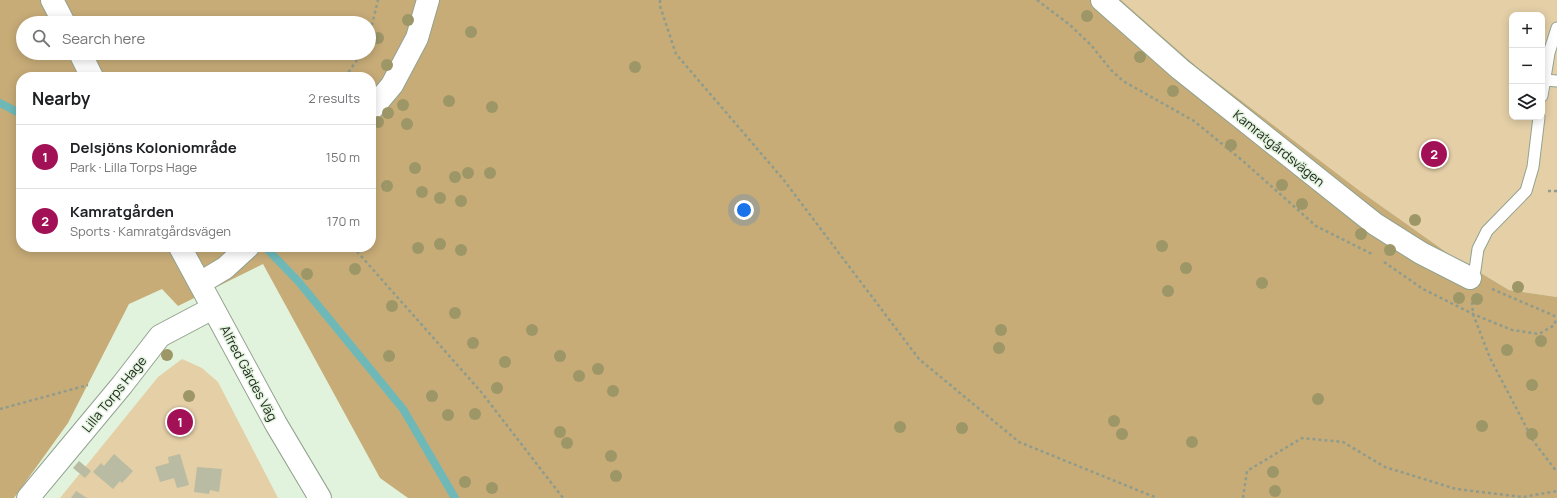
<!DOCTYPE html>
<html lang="en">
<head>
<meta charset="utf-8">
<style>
  :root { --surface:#fff; --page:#f6f6f6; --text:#202124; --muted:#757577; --line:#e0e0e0; --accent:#a21055 }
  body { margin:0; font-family:Manrope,sans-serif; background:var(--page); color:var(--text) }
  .controls { position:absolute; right:12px; top:12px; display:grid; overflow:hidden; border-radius:8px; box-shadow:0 2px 10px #0003 }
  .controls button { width:36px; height:36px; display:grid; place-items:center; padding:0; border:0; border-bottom:1px solid var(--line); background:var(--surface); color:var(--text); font:20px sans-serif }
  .you { position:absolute; left:744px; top:210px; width:14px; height:14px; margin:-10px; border:3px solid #fff; border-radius:50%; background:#1a73e8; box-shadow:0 0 0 6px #1a73e833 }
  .badge { display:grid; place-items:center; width:26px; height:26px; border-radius:50%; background:var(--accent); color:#fff; font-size:13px; font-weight:700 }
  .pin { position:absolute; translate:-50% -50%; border:2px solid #fff; box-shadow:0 1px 4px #0006 }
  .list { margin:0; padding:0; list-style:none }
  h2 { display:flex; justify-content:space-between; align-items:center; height:52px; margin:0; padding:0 16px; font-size:17px }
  h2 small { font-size:13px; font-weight:400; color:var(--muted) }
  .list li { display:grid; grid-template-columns:26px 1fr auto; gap:12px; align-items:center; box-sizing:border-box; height:64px; padding:0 16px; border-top:1px solid var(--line) }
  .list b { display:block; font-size:15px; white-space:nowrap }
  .list p { margin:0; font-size:13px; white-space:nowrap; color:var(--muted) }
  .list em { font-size:13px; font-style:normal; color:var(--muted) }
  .icon { flex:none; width:22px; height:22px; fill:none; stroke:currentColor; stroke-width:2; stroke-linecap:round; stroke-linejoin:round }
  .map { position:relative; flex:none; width:1557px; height:498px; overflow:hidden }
  .search { position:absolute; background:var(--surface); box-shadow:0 2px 10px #0003; left:16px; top:16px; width:360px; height:44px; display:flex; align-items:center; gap:10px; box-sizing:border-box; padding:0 14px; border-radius:22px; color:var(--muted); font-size:15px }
  .panel { position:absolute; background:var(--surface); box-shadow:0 2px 10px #0003; left:16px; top:72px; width:360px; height:180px; border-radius:16px }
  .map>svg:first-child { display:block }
  .green { fill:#e4cfa7; fill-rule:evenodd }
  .forest { fill:#c7ac78; fill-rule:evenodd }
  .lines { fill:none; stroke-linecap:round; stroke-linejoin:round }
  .stream { stroke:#6eb9b8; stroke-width:8 }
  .building { fill:#b9bba2 }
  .service-casing { stroke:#92a28e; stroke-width:13 }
  .minor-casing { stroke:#92a28e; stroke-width:24 }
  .path { stroke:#8f9c8c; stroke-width:2.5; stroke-dasharray:3 3; stroke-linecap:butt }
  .service { stroke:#fff; stroke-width:11 }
  .minor { stroke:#fff; stroke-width:22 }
  .tree { fill:#9d9667 }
  .labels { text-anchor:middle; stroke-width:3; stroke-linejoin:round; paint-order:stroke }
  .street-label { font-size:13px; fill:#212820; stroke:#e1f3dc }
</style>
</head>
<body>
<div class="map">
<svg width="1557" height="498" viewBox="0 0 1557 498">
  <rect width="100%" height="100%" fill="#e1f3dc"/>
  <path class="green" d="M1121,0H1557V297L1509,290L1446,252L1360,191L1197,67ZM1512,15H1542V117H1512Z
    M182,359L202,368L218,382L278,498H60L158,377Z"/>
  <path class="forest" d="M0,0H1121L1197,67L1360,191L1446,252L1509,290L1557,297V498H408L380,478L263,264L178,306L162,289L129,304L68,423L14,498H0ZM23,23H369V53H23ZM21,77H371V247H21Z"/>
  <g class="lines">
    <path class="stream" d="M0,103L21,114
      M265,247L298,281L403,409L455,498"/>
  </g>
  <path class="building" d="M114,454L133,471L122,483L120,481L113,489L93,472L101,463L104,466Z
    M180,454L189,485L177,488L174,478L160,482L155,467L169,463L168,457Z
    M79,461L91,471L85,478L73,468Z
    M197,467L222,469L219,492L210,490L209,494L194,492Z
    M76,491L87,498H71Z"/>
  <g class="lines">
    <g class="service-casing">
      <path id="service" d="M1545,80L1557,81
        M1542,96L1549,53L1557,28
        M1470,278L1475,270L1478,249L1487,231L1526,191L1533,167L1539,117"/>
    </g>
    <g class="minor-casing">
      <path id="minor" d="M52,0L64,23
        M1102,0L1180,69L1375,224L1421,253L1470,278
        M80,53L92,77
        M371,110L392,85L417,38L428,0
        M180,247L276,424L320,498
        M200,283L225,268L248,247
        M28,498L122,385L160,336L213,308"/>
    </g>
    <path class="path" d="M660,0V6L676,54L783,179L919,359L1019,442L1157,498
      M1037,0L1070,25L1091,45L1111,70L1123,81L1194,121L1243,161L1316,226L1372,254
      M369,37L378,0
      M345,77L362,53
      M1548,191H1557
      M353,247L482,393L563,498
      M1384,262L1423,289L1473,314L1512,330L1539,334L1553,326L1557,319
      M1492,289L1557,317
      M1472,302L1473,314L1490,358L1534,442L1557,472
      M0,409L88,385
      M1243,498L1247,471L1302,438L1343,442L1385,467L1456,489L1523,497L1557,491"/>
    <use href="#service" class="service"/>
    <use href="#minor" class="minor"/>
  </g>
  <g class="tree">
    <circle cx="1087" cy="16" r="6"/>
    <circle cx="408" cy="20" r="6"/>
    <circle cx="471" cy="32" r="6"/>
    <circle cx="378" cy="38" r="6"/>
    <circle cx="1140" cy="57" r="6"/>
    <circle cx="387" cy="65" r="6"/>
    <circle cx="635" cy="67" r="6"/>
    <circle cx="1173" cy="91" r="6"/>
    <circle cx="449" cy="101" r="6"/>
    <circle cx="403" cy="105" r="6"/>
    <circle cx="492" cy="107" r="6"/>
    <circle cx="388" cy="113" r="6"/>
    <circle cx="378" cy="122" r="6"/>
    <circle cx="407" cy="124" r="6"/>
    <circle cx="1231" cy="145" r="6"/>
    <circle cx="415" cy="168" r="6"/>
    <circle cx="468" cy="173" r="6"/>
    <circle cx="490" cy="173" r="6"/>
    <circle cx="455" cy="177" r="6"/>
    <circle cx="1282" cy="185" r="6"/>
    <circle cx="387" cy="186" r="6"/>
    <circle cx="422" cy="192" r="6"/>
    <circle cx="440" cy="198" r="6"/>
    <circle cx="461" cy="201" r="6"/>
    <circle cx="1302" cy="204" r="6"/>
    <circle cx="1415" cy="220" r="6"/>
    <circle cx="1361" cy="234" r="6"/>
    <circle cx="440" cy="244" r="6"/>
    <circle cx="1162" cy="246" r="6"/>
    <circle cx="418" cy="248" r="6"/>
    <circle cx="461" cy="250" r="6"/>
    <circle cx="1390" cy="250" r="6"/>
    <circle cx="1186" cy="268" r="6"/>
    <circle cx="355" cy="269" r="6"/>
    <circle cx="307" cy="274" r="6"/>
    <circle cx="1262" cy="283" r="6"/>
    <circle cx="1518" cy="287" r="6"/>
    <circle cx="1168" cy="291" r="6"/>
    <circle cx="1459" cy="298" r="6"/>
    <circle cx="1477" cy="299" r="6"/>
    <circle cx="392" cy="306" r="6"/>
    <circle cx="455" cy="313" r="6"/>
    <circle cx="532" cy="330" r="6"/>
    <circle cx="1001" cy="330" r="6"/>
    <circle cx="1541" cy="341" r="6"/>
    <circle cx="473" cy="343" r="6"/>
    <circle cx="999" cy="348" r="6"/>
    <circle cx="1507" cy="350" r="6"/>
    <circle cx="167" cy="355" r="6"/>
    <circle cx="389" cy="356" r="6"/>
    <circle cx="560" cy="356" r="6"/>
    <circle cx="505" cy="362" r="6"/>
    <circle cx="598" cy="369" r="6"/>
    <circle cx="579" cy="376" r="6"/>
    <circle cx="1532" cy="385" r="6"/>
    <circle cx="497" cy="388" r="6"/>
    <circle cx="613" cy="391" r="6"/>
    <circle cx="189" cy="396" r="6"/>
    <circle cx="432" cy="396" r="6"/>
    <circle cx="1318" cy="399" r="6"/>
    <circle cx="475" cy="414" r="6"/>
    <circle cx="448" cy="415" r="6"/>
    <circle cx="1114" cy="421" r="6"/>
    <circle cx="1482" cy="426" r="6"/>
    <circle cx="900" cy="427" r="6"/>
    <circle cx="962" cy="428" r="6"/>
    <circle cx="560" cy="432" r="6"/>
    <circle cx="1122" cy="434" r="6"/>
    <circle cx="1532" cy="434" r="6"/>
    <circle cx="1192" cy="442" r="6"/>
    <circle cx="567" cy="443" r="6"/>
    <circle cx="611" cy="456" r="6"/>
    <circle cx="1273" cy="472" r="6"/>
    <circle cx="616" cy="476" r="6"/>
    <circle cx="465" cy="482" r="6"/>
    <circle cx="492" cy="488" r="6"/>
    <circle cx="1275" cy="491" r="6"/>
  </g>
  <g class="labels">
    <g class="street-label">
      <text transform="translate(1279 148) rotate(39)" y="5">Kamratgårdsvägen</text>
      <text transform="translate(249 373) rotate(62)" y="5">Alfred Gärdes Väg</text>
      <text transform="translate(114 394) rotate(-51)" y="5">Lilla Torps Hage</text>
    </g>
  </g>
</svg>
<div class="controls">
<button>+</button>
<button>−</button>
<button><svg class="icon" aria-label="layers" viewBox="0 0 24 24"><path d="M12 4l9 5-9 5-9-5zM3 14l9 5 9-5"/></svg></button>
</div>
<div class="you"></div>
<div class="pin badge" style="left:180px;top:422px">1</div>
<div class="pin badge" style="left:1434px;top:154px">2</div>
<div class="search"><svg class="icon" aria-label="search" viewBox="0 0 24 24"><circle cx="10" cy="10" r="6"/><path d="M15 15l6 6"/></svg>Search here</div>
<section class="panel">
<h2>Nearby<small>2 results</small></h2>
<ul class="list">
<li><span class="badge">1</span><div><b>Delsjöns Koloniområde</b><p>Park · Lilla Torps Hage</p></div><em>150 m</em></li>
<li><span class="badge">2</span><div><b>Kamratgården</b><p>Sports · Kamratgårdsvägen</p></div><em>170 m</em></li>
</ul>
</section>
</div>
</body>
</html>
